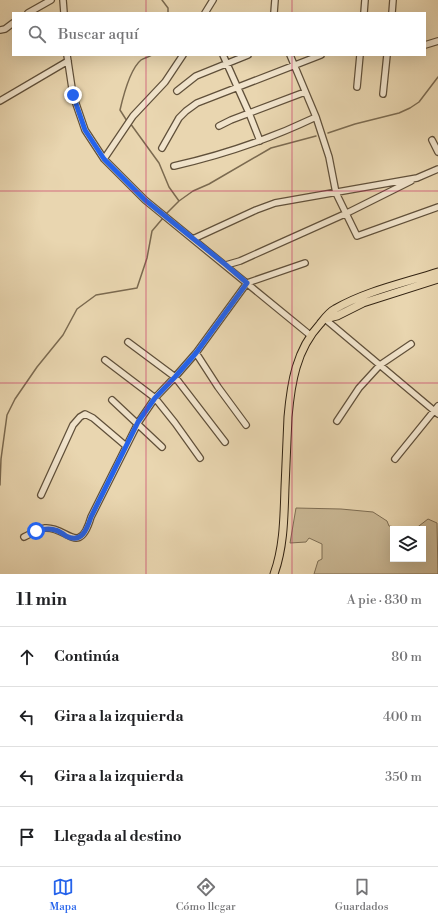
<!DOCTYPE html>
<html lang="es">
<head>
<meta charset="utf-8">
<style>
  :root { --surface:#fff; --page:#f2f2f2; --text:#202124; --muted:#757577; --line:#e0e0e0; --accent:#2563eb }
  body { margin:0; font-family:"Libre Bodoni",serif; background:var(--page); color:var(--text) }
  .controls { position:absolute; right:12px; bottom:12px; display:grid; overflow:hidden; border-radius:0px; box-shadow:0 4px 16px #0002 }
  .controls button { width:36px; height:36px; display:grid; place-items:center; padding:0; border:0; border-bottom:1px solid var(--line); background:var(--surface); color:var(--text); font:20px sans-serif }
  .stop { position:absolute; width:12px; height:12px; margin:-9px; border:3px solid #2563eb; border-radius:50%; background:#fff }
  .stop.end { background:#2563eb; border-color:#fff; box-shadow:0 1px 4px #0008 }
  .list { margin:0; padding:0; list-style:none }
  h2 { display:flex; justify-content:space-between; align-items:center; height:52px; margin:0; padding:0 16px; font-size:17px }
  h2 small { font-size:13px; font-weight:400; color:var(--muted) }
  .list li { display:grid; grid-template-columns:26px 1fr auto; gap:12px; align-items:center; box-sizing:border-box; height:60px; padding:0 16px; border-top:1px solid var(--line) }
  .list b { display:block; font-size:15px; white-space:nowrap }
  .list em { font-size:13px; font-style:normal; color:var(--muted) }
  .icon { flex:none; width:22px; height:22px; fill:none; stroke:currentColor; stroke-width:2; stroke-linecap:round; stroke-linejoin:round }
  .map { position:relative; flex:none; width:438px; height:574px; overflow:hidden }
  .search { position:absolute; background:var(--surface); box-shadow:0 4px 16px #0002; left:12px; right:12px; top:12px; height:44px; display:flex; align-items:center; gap:10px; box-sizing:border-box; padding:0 14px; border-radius:0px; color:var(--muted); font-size:15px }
  .sheet { height:292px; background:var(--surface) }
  nav { display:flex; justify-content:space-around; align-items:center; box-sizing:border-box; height:56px; border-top:1px solid var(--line); background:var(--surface); font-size:11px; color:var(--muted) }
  nav a { display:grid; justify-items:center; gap:2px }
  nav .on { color:var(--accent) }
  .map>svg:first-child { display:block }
  .green { fill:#cab895; stroke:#7e6e54 }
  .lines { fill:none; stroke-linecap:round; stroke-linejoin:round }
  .stream { stroke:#7b6a50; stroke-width:1.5 }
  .minor-casing { stroke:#60503a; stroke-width:8 }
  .major-casing { stroke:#322312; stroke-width:9 }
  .minor { stroke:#f1e4cc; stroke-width:5.5 }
  .major { stroke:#e9d6b0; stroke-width:7 }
  .route { stroke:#2563eb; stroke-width:5 }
  .grid { fill:none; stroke:#c2185b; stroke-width:1; stroke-opacity:0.55 }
</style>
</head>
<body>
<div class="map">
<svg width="438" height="574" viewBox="0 0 438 574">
  <rect width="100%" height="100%" fill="#e9d6b0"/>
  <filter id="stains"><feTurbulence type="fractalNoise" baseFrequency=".005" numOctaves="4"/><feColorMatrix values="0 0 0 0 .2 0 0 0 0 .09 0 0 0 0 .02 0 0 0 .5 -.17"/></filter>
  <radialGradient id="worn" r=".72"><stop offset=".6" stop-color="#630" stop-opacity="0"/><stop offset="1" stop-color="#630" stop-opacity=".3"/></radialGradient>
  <path class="green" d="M296,508L341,509L373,512L387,521L389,526L408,529H393V559H423V529H415L428,519L437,523L438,574H314L318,561L322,559V544L309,538L306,542L290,543Z"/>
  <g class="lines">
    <path class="stream" d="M162,0L168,8V13
      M127,121L120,110C123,97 130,69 141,60C144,58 149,57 152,55
      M130,123L159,163L169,187L179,201
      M328,133L355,124L399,113L410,108L419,102L438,77
      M165,215L179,201L193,191L209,184L271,148L316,136
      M0,485L1,459L7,415L15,399L37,367L63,335L77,309L96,295L137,288L147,258L152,231L163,218"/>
    <g class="minor-casing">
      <path id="minor" d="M63,0L64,13
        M28,13L51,0
        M205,13L213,0
        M274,13L275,0
        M364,13L365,0
        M392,13L393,0
        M0,30L5,29L13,23
        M425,45L438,41
        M67,55L73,95L85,130L104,159L145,200L310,335
        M223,55L249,113L260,141
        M290,55L316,117L329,157L336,193L357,236L438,207
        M357,87L360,55
        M177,91L196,76L248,55
        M383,94L387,55
        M0,101L68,61
        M219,126L231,120L305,92
        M432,140L438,152
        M162,148L179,118L186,111L197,103L321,55
        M104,159L133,116L165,82L183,55
        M174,166C223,155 270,139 316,117
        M193,239L256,210L275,203L417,178L438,169
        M226,265L240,261L347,213L411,181
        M325,319L438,414
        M128,342L175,377L225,442
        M196,353L218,387L246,425
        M105,360L155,398L175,423L200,458
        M112,400L162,447
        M337,421L359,388L380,365L411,344
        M395,459L438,406
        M41,495L73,425L80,417L85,414L93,418L126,446
        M24,537C31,534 38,529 45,528C67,526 79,558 91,517L138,423L155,398L175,377L196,353L247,283L305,263"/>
    </g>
    <g class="major-casing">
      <path id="major" d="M325,319L337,316L363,303L438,279
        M274,574C284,547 284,516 285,487C286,463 287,440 288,417C291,383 296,350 320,324C324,319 329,312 335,309C366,291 404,283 438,272"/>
    </g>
    <use href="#minor" class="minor"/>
    <use href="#major" class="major"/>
  </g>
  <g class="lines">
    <path class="route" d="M36,531C43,529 48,528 55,530C59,531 62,533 66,536C82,544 87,529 91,517L138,422L155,398L175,377L196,353L247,283L226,265L145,200L104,159L85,130L73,95"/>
  </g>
  <path class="grid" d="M146,0V13M292,0V13M146,55V574M292,55V574M0,191H438M0,383H438"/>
  <rect width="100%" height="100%" filter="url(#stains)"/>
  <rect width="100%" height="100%" fill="url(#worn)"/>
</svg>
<div class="controls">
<button><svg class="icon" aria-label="layers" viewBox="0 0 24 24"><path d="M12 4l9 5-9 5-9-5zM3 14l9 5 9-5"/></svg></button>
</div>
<div class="stop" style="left:36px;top:531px"></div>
<div class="stop end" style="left:73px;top:95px"></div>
<div class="search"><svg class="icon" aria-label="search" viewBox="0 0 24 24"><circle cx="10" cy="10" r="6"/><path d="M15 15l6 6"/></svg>Buscar aquí</div>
</div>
<section class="sheet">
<h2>11 min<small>A pie · 830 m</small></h2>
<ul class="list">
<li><svg class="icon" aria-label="ahead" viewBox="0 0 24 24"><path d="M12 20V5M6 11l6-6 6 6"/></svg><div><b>Continúa</b></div><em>80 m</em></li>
<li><svg class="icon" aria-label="left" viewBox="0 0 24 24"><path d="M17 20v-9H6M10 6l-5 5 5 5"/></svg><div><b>Gira a la izquierda</b></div><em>400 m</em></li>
<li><svg class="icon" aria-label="left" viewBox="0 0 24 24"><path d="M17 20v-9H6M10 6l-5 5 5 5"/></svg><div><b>Gira a la izquierda</b></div><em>350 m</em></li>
<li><svg class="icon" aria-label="arrive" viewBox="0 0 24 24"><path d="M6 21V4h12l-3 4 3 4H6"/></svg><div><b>Llegada al destino</b></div></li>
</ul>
</section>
<nav>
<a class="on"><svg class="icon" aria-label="map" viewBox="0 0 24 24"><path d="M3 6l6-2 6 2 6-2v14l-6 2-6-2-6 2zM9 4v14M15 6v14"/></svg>Mapa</a>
<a><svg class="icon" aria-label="directions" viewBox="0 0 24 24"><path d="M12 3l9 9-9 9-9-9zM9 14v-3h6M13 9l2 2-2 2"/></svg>Cómo llegar</a>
<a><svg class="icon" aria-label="saved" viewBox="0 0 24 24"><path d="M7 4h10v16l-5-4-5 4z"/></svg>Guardados</a>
</nav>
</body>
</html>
